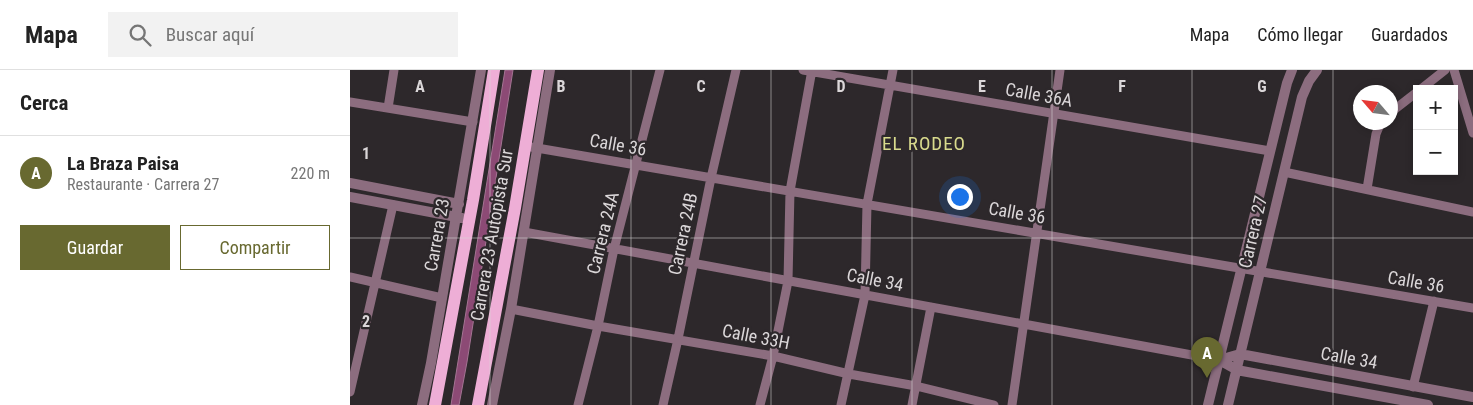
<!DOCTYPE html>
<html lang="es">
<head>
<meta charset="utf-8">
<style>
  :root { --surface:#fff; --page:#f2f2f2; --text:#222; --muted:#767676; --line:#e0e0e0; --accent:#686930 }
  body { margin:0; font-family:"Roboto Condensed",sans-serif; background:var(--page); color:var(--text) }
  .controls { position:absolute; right:15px; top:15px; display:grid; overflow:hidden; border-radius:0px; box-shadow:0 2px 8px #0003 }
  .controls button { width:45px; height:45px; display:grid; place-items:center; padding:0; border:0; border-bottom:1px solid var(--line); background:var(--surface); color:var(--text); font:25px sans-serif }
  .compass { position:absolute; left:1003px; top:15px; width:45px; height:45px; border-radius:50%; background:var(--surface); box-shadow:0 2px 8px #0003; rotate:298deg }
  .you { position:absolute; left:609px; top:126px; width:18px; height:18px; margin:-12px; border:4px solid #fff; border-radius:50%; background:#1a73e8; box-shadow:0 0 0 8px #1a73e833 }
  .badge { display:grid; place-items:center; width:32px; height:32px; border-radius:50%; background:var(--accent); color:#fff; font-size:16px; font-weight:700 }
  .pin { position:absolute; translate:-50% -41px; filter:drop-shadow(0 1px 2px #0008) }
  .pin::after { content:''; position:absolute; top:26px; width:18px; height:15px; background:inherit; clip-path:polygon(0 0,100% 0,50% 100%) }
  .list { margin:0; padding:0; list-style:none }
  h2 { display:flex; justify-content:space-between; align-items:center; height:65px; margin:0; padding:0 20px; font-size:21px }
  h2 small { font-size:16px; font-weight:400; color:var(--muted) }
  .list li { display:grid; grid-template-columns:32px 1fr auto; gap:15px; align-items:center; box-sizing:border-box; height:75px; padding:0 20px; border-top:1px solid var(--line) }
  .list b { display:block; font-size:19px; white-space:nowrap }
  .list p { margin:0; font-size:16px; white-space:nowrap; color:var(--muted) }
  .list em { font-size:16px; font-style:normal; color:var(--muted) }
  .actions { display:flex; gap:10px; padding:15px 20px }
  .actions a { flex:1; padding:11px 0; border:1px solid var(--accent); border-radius:0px; text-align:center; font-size:18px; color:var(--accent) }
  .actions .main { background:var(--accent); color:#fff }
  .icon { flex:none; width:28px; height:28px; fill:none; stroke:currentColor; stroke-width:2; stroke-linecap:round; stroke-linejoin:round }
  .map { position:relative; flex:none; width:1123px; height:335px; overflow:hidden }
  header { display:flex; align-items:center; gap:30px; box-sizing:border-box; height:70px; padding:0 25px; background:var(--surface); border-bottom:1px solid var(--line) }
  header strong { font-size:24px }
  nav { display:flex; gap:28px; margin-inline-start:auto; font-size:18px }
  .search { width:350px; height:45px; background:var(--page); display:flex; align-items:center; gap:12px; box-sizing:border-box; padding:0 18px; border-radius:0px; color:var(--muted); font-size:19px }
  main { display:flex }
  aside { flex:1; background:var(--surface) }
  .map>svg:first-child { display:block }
  .water { fill:#8c4a75; stroke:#a47493 }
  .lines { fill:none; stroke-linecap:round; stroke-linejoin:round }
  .minor { stroke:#8c6d7f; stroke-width:9 }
  .tertiary { stroke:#8c6d7f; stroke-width:10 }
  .primary { stroke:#eeaed6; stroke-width:12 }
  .grid { fill:none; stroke:#dbd7d9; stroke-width:1; stroke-opacity:0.55 }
  .labels { text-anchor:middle; stroke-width:4.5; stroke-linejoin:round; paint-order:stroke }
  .street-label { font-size:18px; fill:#dbd7d9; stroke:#2d282b }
  .neighbourhood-label { font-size:19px; letter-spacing:1px; fill:#d9db8d; stroke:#2d282b }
  .grid-label { font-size:16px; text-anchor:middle; font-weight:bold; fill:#dbd7d9; stroke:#2d282b; stroke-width:4.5; stroke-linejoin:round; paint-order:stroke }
</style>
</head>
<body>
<header>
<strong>Mapa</strong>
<div class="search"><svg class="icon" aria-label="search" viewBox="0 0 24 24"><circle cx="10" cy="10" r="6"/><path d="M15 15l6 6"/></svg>Buscar aquí</div>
<nav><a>Mapa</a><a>Cómo llegar</a><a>Guardados</a></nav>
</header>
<main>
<aside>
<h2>Cerca<small></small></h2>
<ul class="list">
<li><span class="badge">A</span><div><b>La Braza Paisa</b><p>Restaurante · Carrera 27</p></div><em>220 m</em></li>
</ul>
<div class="actions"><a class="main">Guardar</a><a>Compartir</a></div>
</aside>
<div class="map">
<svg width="1123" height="335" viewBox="0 0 1123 335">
  <rect width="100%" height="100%" fill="#2d282b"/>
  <path class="water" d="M155,0H163L117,292L109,335H101Z"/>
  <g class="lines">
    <path class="minor" d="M453,0L920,81
      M1104,0L1123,63
      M1071,19L1095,0
      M0,32L123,52
      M38,38L44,0
      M1040,43L1067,22
      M181,77L1123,238
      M934,102L1123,142
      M1017,119L1026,64L1031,52
      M174,162L869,290
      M0,207L92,228
      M161,239L248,256L423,286L499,304L566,316L644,335
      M1063,317L1084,231
      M0,322L43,135
      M228,335L248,256L264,179L310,0
      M313,335L328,269L361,108L386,0
      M410,335L423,286L438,211L440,121L462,0
      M491,335L515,225L517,134L543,0
      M562,335L581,237
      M662,335L710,0"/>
    <path class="tertiary" d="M0,113L109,134
      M0,127L112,148
      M869,290L890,284L1123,327
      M869,290L887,300L892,301L1078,335
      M72,335L81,293L131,0
      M142,335L161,239L200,0
      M858,335L937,13L942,0
      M878,335L952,27L959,11L967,0"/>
    <path class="primary" d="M85,335L123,130L144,0
      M128,335L165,138L188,0"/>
  </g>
  <path class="grid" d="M140,0V335M281,0V335M421,0V335M562,0V335M702,0V335M842,0V335M983,0V335M0,168H1123"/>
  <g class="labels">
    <g class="street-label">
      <text transform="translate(689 25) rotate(10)" y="6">Calle 36A</text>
      <text transform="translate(268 75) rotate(10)" y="6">Calle 36</text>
      <text transform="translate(667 143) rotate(10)" y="6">Calle 36</text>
      <text transform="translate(903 162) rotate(-77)" y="6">Carrera 27</text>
      <text transform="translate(253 163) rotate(-76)" y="6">Carrera 24A</text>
      <text transform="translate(333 164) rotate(-78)" y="6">Carrera 24B</text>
      <text transform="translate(87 165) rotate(-80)" y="6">Carrera 23</text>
      <text transform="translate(142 165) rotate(-80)" y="6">Carrera 23 Autopista Sur</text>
      <text transform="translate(525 210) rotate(11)" y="6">Calle 34</text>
      <text transform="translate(1066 212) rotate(10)" y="6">Calle 36</text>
      <text transform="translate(406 267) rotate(11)" y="6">Calle 33H</text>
      <text transform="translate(999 288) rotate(10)" y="6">Calle 34</text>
    </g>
    <g class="neighbourhood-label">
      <text x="574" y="80">EL RODEO</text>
    </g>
  </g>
  <g class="grid-label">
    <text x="70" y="22">A</text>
    <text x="211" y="22">B</text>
    <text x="351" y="22">C</text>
    <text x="491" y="22">D</text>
    <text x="632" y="22">E</text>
    <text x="772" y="22">F</text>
    <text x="912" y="22">G</text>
    <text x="16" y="89">1</text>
    <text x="16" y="257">2</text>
  </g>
</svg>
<div class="controls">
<button>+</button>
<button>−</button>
</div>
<svg class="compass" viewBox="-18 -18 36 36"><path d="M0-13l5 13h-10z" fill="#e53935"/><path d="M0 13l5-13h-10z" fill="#767676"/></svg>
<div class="you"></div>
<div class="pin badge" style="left:857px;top:308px">A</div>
</div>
</main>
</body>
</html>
